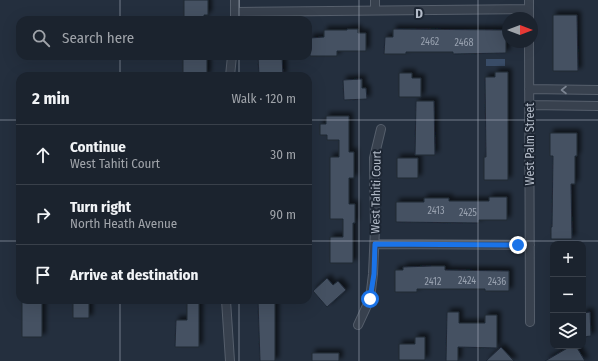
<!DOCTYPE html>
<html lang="en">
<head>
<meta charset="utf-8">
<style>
  :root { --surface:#1b232e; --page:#242b36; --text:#f1f3f6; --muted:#a0a4aa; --line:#39404a }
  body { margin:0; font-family:"Fira Sans Condensed",sans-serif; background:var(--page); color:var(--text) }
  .controls { position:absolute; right:12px; bottom:12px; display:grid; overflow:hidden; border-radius:8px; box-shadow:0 4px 16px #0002 }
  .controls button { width:36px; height:36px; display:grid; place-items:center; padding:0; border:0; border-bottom:1px solid var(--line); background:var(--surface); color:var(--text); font:20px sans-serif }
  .compass { position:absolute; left:502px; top:12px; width:36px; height:36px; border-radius:50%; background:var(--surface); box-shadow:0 4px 16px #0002; rotate:90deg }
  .stop { position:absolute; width:12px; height:12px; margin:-9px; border:3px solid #1a73e8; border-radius:50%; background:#fff }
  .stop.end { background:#1a73e8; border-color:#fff; box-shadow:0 1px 4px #0008 }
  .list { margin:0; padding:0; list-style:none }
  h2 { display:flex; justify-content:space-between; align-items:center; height:52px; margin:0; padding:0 16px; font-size:17px }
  h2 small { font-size:13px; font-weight:400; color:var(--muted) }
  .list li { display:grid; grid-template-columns:26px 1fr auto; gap:12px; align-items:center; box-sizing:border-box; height:60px; padding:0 16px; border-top:1px solid var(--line) }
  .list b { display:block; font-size:15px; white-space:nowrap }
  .list p { margin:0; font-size:13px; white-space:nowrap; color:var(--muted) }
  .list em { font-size:13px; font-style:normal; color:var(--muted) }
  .icon { flex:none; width:22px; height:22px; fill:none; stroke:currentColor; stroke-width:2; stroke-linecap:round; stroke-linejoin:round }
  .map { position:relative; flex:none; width:598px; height:361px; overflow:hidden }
  .search { position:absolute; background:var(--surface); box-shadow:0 4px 16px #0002; left:16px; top:16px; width:296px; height:44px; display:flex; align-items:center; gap:10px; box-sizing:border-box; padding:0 14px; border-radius:12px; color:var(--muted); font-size:15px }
  .panel { position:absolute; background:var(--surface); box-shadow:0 4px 16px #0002; left:16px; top:72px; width:296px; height:232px; border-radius:12px }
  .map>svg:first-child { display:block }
  .water { fill:#394c67 }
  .building { fill:#455162; stroke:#1f2835; filter:url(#shadow) }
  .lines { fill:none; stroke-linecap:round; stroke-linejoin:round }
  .street-casing { stroke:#565f6c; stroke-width:10 }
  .street { stroke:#38414e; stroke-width:8 }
  .oneway { stroke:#7c8592 }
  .route { stroke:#1a73e8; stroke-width:5 }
  .grid { fill:none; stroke:#b4bcc9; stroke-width:1; stroke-opacity:0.55 }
  .labels { text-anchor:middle; stroke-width:4; stroke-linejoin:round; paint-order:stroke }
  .number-label { font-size:10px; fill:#98a1af }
  .street-label { font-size:12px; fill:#b4bcc9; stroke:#1d2633 }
  .grid-label { font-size:13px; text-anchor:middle; font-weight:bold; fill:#b4bcc9; stroke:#1d2633; stroke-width:4; stroke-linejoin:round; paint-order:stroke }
</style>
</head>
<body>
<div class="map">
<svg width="598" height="361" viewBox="0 0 598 361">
  <defs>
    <filter id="shadow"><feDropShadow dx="3.5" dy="-3.5" stdDeviation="2" flood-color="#0009"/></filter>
  </defs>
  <rect width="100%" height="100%" fill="#242f3e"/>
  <path class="water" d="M486,59H505V66H486Z"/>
  <path class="building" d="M184,0H208V15H204V20H184Z
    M553,15H577L578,71H553Z
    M347,29H358V33H366V51H337V56H310V38L324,37V30H347Z
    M393,29L506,30V53L453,54V52H406V54H384L385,37H393Z
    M183,56H207V76H183Z
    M258,56H282L283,76H259Z
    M495,72H508V180H484V157H486L485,77H495Z
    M399,73H412V78H421V97H399Z
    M362,79V88H366L367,99L344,100L343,80Z
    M416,101H434L435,155H415Z
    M326,116H349V152H354V178H349V204H355V223H353V263H330V237H343V219H330V157H339V140H327V135H320V124H326Z
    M550,133H577V156H575V184H571L572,239H551V227H552L553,156H550Z
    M397,158H418V178H397Z
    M489,197H507V220H479V223L396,222V202H424V198H449V201H489Z
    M432,266H445V270L509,271V291H485V289H417V292H395V270H403V267Z
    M327,278L333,285L338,281L346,290L327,307L313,291Z
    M73,300H89V318H73Z
    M187,300H199V347H175L176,320H187Z
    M258,300H275V361H260Z
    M22,302H42V337H22Z
    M447,312H459V323H485V315H497V348L458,347V361H446Z
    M590,312L591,336L583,337V313Z
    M415,337H425V360H399V344H415Z
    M571,346H576L585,361H545Z
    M501,347L514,361H486Z
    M312,353H339V361H312Z"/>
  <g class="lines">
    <g class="street-casing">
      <path id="street" d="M235,0V20
        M375,0V10
        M529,0V18
        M236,12L529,9
        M529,42L530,322
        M230,76L232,56
        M529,89L598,90
        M529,105L598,106
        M375,244L530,245
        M226,300L230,361
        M358,325L370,299L373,274L375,229L374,158L381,129"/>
    </g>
    <use href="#street" class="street"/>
  </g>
  <defs><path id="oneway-chevron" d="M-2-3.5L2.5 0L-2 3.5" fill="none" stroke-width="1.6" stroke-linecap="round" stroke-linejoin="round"/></defs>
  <use class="oneway" href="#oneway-chevron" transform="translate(564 90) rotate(-180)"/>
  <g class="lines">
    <path class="route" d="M370,299L374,274L375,244L518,245"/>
  </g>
  <path class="grid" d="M120,0V20M239,0V20M359,0V361M478,0V361M120,56V76M239,56V76M0,120H20M308,120H598M0,241H20M308,241H598M120,300V361M239,300V361"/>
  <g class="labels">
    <g class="number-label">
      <text x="430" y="45">2462</text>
      <text x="464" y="46">2468</text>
      <text x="436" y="214">2413</text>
      <text x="468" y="216">2425</text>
      <text x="467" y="284">2424</text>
      <text x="433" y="285">2412</text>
      <text x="497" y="285">2436</text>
    </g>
    <g class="street-label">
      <text transform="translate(530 144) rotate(-90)" y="4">West Palm Street</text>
      <text transform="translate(376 192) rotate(-89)" y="4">West Tahiti Court</text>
    </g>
  </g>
  <g class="grid-label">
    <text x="419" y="18">D</text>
  </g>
</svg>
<div class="controls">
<button>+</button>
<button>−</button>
<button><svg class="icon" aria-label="layers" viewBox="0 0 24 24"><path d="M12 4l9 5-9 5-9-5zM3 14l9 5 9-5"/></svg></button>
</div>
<svg class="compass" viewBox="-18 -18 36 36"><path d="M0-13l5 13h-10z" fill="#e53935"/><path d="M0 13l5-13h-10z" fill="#a0a4aa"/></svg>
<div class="stop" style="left:370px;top:299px"></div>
<div class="stop end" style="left:518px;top:245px"></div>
<div class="search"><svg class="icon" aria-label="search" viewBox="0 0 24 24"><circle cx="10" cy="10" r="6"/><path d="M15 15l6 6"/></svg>Search here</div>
<section class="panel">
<h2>2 min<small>Walk · 120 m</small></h2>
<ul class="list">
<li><svg class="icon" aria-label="ahead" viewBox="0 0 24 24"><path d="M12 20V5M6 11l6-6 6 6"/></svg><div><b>Continue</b><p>West Tahiti Court</p></div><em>30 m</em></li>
<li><svg class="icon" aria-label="right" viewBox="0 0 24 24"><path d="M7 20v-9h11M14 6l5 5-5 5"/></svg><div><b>Turn right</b><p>North Heath Avenue</p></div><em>90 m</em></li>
<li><svg class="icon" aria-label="arrive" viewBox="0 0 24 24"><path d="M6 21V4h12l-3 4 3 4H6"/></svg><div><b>Arrive at destination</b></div></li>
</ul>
</section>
</div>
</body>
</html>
